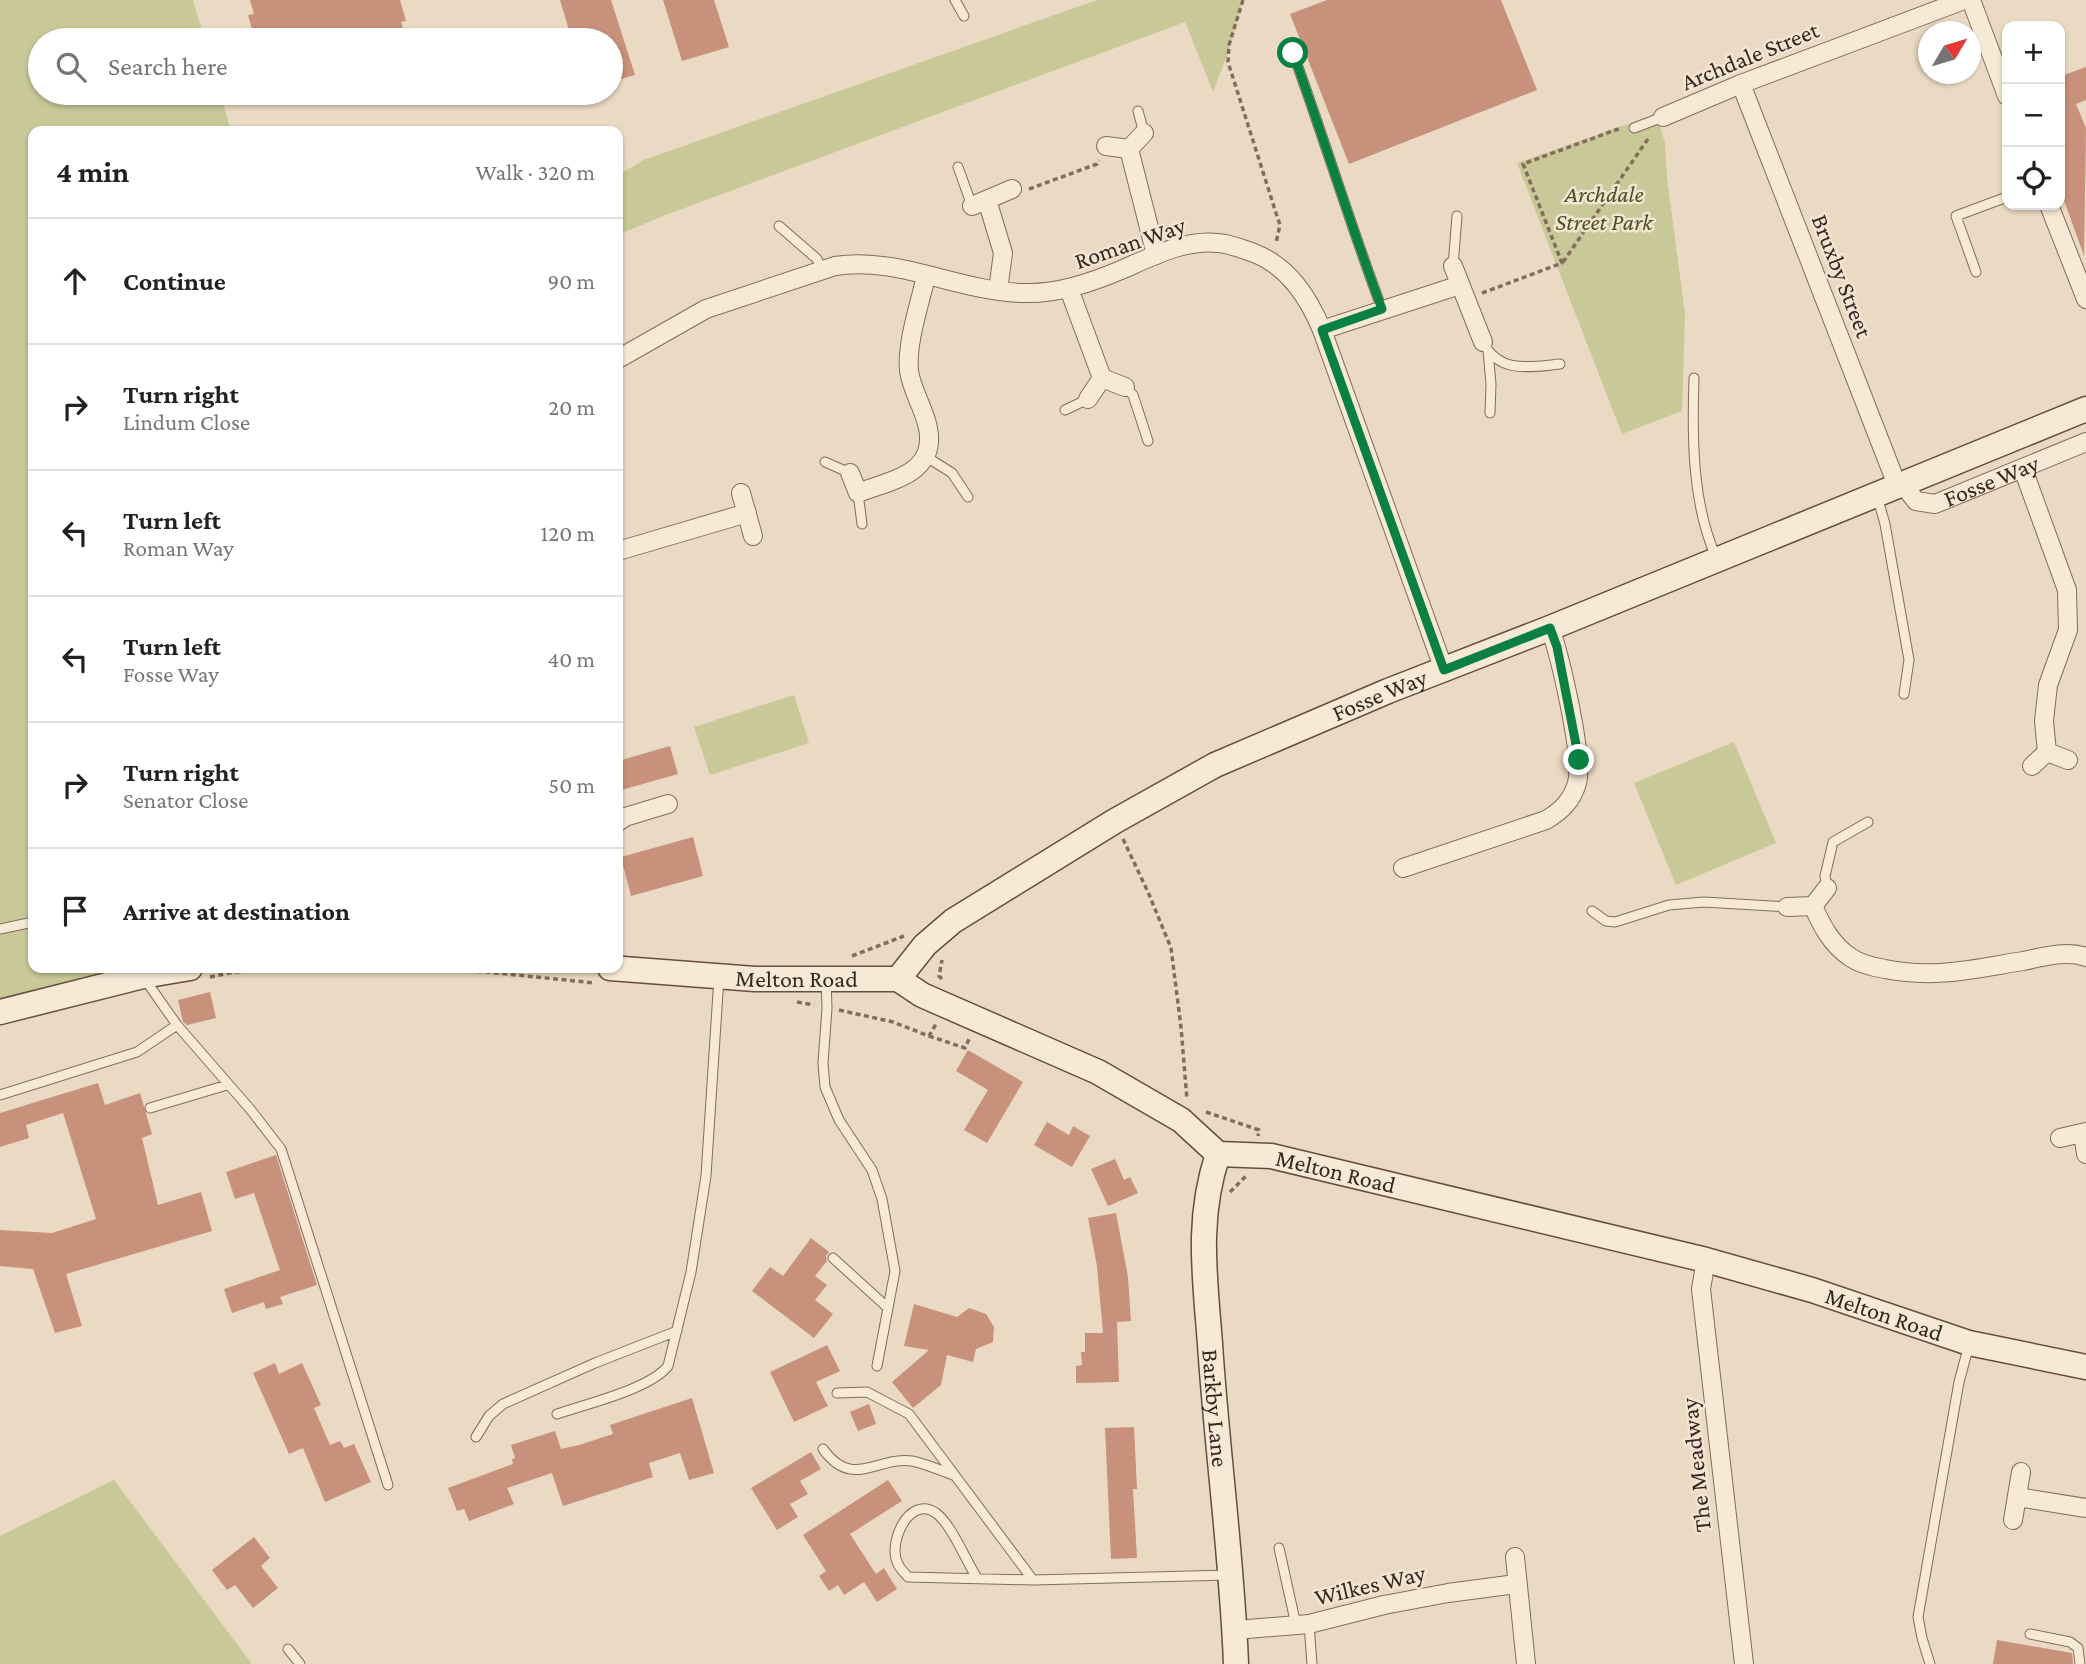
<!DOCTYPE html>
<html lang="en">
<head>
<meta charset="utf-8">
<style>
  :root { --surface:#fff; --page:#f6f6f6; --text:#202124; --muted:#757577; --line:#e0e0e0 }
  body { margin:0; font-family:"Crimson Pro",serif; background:var(--page); color:var(--text) }
  .controls { position:absolute; right:21px; top:21px; display:grid; overflow:hidden; border-radius:14px; box-shadow:0 2px 5px #0004 }
  .controls button { width:63px; height:63px; display:grid; place-items:center; padding:0; border:0; border-bottom:2px solid var(--line); background:var(--surface); color:var(--text); font:35px sans-serif }
  .compass { position:absolute; left:1918px; top:21px; width:63px; height:63px; border-radius:50%; background:var(--surface); box-shadow:0 2px 5px #0004; rotate:52deg }
  .stop { position:absolute; width:21px; height:21px; margin:-16px; border:5px solid #0b8043; border-radius:50%; background:#fff }
  .stop.end { background:#0b8043; border-color:#fff; box-shadow:0 2px 7px #0008 }
  .list { margin:0; padding:0; list-style:none }
  h2 { display:flex; justify-content:space-between; align-items:center; height:91px; margin:0; padding:0 28px; font-size:30px }
  h2 small { font-size:23px; font-weight:400; color:var(--muted) }
  .list li { display:grid; grid-template-columns:46px 1fr auto; gap:21px; align-items:center; box-sizing:border-box; height:126px; padding:0 28px; border-top:2px solid var(--line) }
  .list b { display:block; font-size:26px; white-space:nowrap }
  .list p { margin:0; font-size:23px; white-space:nowrap; color:var(--muted) }
  .list em { font-size:23px; font-style:normal; color:var(--muted) }
  .icon { flex:none; width:38px; height:38px; fill:none; stroke:currentColor; stroke-width:2; stroke-linecap:round; stroke-linejoin:round }
  .map { position:relative; flex:none; width:2086px; height:1664px; overflow:hidden }
  .search { position:absolute; background:var(--surface); box-shadow:0 2px 5px #0004; left:28px; top:28px; width:595px; height:77px; display:flex; align-items:center; gap:18px; box-sizing:border-box; padding:0 24px; border-radius:38px; color:var(--muted); font-size:26px }
  .panel { position:absolute; background:var(--surface); box-shadow:0 2px 5px #0004; left:28px; top:126px; width:595px; height:847px; border-radius:14px }
  .map>svg:first-child { display:block }
  .green { fill:#c8c898 }
  .building { fill:#c7917b }
  .lines { fill:none; stroke-linecap:round; stroke-linejoin:round }
  .lane-casing { stroke:#846c5b; stroke-width:11 }
  .street-casing { stroke:#846c5b; stroke-width:20 }
  .secondary-casing { stroke:#664d3e; stroke-width:27 }
  .path { stroke:#846c5b; stroke-width:3.5; stroke-dasharray:5 3.5; stroke-linecap:butt }
  .lane { stroke:#f6e9d6; stroke-width:9 }
  .street { stroke:#f6e9d6; stroke-width:18 }
  .secondary { stroke:#f6e9d6; stroke-width:24 }
  .route { stroke:#0b8043; stroke-width:9 }
  .labels { text-anchor:middle; stroke-width:5; stroke-linejoin:round; paint-order:stroke }
  .street-label { font-size:24px; fill:#35261e; stroke:#f3e5d2 }
  .park-label { font-size:24px; font-style:italic; fill:#4b5026; stroke:#f3e5d2 }
</style>
</head>
<body>
<div class="map">
<svg width="2086" height="1664" viewBox="0 0 2086 1664">
  <rect width="100%" height="100%" fill="#ebdac3"/>
  <path class="green" d="M0,0H193L205,40H40V93H220L231,131H33V968H166L0,1004Z
    M1097,0H1243L1228,53L1213,92L1185,22L663,216L618,235V175L644,160Z
    M1656,114L1665,143L1667,178L1685,314L1682,411L1622,434L1517,163Z
    M794,695L809,743L710,775L694,727Z
    M1734,742L1776,843L1676,885L1634,783Z
    M114,1480L252,1664H0V1536Z"/>
  <path class="building" d="M250,0H400L406,21L401,22L406,40H255L248,15L254,14Z
    M560,0H611L635,75L611,82V40H572Z
    M663,0H714L729,47L682,61Z
    M1327,0H1501L1537,90L1349,164L1290,14Z
    M2060,66L2064,75L2086,67V100L2076,104L2086,128L2084,256L2060,189Z
    M670,746L678,774L618,791V761Z
    M693,837L703,876L631,896L621,857Z
    M210,992L216,1018L187,1025L183,1022L178,1000Z
    M968,1050L1023,1082L987,1143L964,1130L988,1090L956,1071Z
    M98,1083L105,1105L140,1093L152,1134L142,1138L158,1205L201,1192L212,1231L66,1274L82,1326L55,1333L33,1269L0,1266V1230L52,1233L96,1219L63,1113L26,1125L29,1138L0,1147V1113Z
    M1047,1122L1069,1135L1073,1126L1090,1136L1072,1167L1034,1145Z
    M276,1155L317,1285L280,1297L283,1304L266,1309L264,1302L232,1313L224,1289L280,1270L254,1193L235,1199L226,1172Z
    M1115,1159L1124,1180L1130,1177L1138,1193L1108,1206L1091,1169Z
    M1116,1213L1128,1277L1131,1321L1117,1322L1119,1382L1076,1383V1366L1082,1365L1081,1352H1085V1333H1103L1097,1266L1088,1218Z
    M811,1238L829,1252L826,1256L827,1261L815,1276L827,1285L815,1300L833,1314L814,1338L752,1291L770,1267L783,1276Z
    M914,1304L957,1317L969,1308L986,1314L994,1327L993,1342L976,1349L973,1362L947,1355L941,1385L913,1408L892,1382L929,1350L904,1346Z
    M827,1345L840,1371L816,1382L828,1406L794,1422L770,1372Z
    M275,1363L279,1374L302,1363L321,1405L314,1408L330,1445L340,1441L344,1448L354,1444L371,1482L325,1502L303,1448L289,1454L253,1373Z
    M692,1398L714,1473L689,1480L680,1453L649,1463L653,1477L563,1506L552,1473L507,1488L514,1504L469,1521L464,1509L457,1511L448,1488L513,1464L512,1459L515,1458L511,1445L555,1431L561,1449L579,1445L613,1434L610,1425Z
    M869,1404L876,1424L858,1431L850,1412Z
    M1134,1427L1137,1489H1133L1137,1558L1111,1559L1105,1428Z
    M811,1452L821,1469L800,1481L808,1494L790,1504L798,1517L777,1530L751,1488Z
    M888,1480L902,1501L850,1534L876,1574L884,1568L897,1589L877,1602L864,1582L844,1595L838,1585L829,1591L819,1576L826,1571L803,1535Z
    M254,1537L270,1558L261,1566L278,1588L253,1608L235,1585L227,1590L212,1570Z
    M1997,1640L2072,1653L2073,1664H1993Z"/>
  <g class="lines">
    <g class="lane-casing">
      <path id="lane" d="M955,0L964,16
        M1293,53C1324,138 1350,224 1382,309
        M1138,111L1144,133
        M1634,128L1663,117
        M958,167L972,206
        M779,226L817,259L822,270
        M1453,266L1457,216
        M1976,272L1956,216L2007,197
        M1483,342C1499,374 1530,367 1560,364
        M1488,351L1491,384L1490,413
        M1694,378C1692,437 1692,503 1716,557
        M1125,387L1133,395L1148,441
        M1065,410L1088,399
        M925,456L952,473L968,497
        M825,462L850,473
        M858,493L862,524
        M1877,496L1885,524L1909,660L1904,694
        M1827,888L1825,876L1833,842L1868,822
        M1592,911L1606,921L1615,922L1669,905L1704,902L1787,907
        M0,929L33,922
        M144,978L177,1025L250,1109L281,1149L388,1485
        M826,979L827,1008L823,1063L825,1087L839,1120L872,1170L882,1199L895,1271L877,1366
        M0,1095L137,1052L177,1025
        M150,1108L227,1085
        M833,1258L888,1308
        M837,1393L867,1392L909,1414L1033,1580L1229,1575
        M557,1414C586,1404 650,1389 668,1366L691,1272L706,1176L719,977
        M476,1437L489,1416L503,1404L595,1363L677,1331
        M823,1449C852,1490 878,1456 912,1461C926,1464 940,1470 953,1475
        M1279,1548L1296,1625
        M977,1578C966,1561 952,1525 936,1513C909,1494 887,1544 898,1564C900,1569 905,1573 908,1577L1033,1580
        M1309,1624L1312,1664
        M2030,1634L2070,1642L2078,1648L2080,1664
        M288,1649L300,1664
        M1930,1664L1922,1638L1918,1617L1959,1382L1969,1345"/>
    </g>
    <g class="street-casing">
      <g id="street">
        <path d="M1971,0L2007,96"/>
        <path d="M1741,84L1897,485"/>
        <path d="M1663,117L1741,84L1964,0"/>
        <path d="M1106,146L1129,149L1144,133"/>
        <path d="M1129,149L1156,255"/>
        <path d="M987,200L1003,253L998,290"/>
        <path d="M2049,205L2086,299"/>
        <path d="M972,206L1012,189"/>
        <path d="M1453,266L1483,342"/>
        <path d="M1069,289L1102,378"/>
        <path d="M1322,330L1460,285"/>
        <path d="M618,359L706,309L835,266C899,256 959,292 1024,293C1058,294 1090,283 1121,270C1151,257 1185,239 1218,243C1231,244 1242,249 1254,253C1289,267 1308,297 1322,330L1444,670"/>
        <path d="M1088,399L1102,378L1125,387"/>
        <path d="M2023,469L2067,590L2068,630L2048,685L2044,721L2047,752L2068,760"/>
        <path d="M850,473L858,493C891,480 937,474 928,428C924,408 912,391 909,371C906,344 920,303 926,276"/>
        <path id="s1" d="M1902,483L1916,501L1935,504L2086,442"/>
        <path d="M741,493L753,536"/>
        <path d="M618,551L747,513"/>
        <path d="M2032,766L2047,752"/>
        <path d="M618,822L625,817L668,804"/>
        <path d="M1403,868L1546,820C1561,811 1572,801 1577,783C1584,757 1560,656 1550,628"/>
        <path d="M1813,906C1822,926 1831,944 1850,957C1860,964 1873,967 1885,969C1935,979 1973,969 2023,961C2043,957 2066,950 2086,957"/>
        <path d="M1787,907L1813,906L1827,888"/>
        <path d="M2083,1133L2086,1154"/>
        <path d="M2060,1138L2086,1132"/>
        <path d="M1706,1260L1701,1289L1744,1664"/>
        <path d="M2017,1497L2086,1508"/>
        <path d="M2013,1520L2021,1472"/>
        <path d="M1515,1557L1526,1664"/>
        <path d="M1235,1630L1309,1624L1384,1605L1448,1593L1516,1584"/>
      </g>
    </g>
    <g class="secondary-casing">
      <g id="secondary">
        <path id="s2" d="M610,968L755,979H898L922,995L1098,1072L1181,1120L1218,1154L1271,1156L1706,1260L1812,1290L1969,1343L2086,1367"/>
        <path id="s3" d="M898,979L925,945L953,921L1115,821L1215,765L1388,691L1550,628L2086,409"/>
        <path d="M0,1012L143,976L190,968"/>
        <path id="s4" d="M1218,1154C1196,1219 1205,1277 1210,1344C1217,1451 1232,1557 1236,1664"/>
      </g>
    </g>
    <path class="path" d="M1243,0L1229,45L1228,62L1276,213L1280,225L1276,243
      M1029,189L1097,164L1099,160
      M1563,262L1650,136
      M1482,293L1562,263L1523,164L1621,128
      M1123,839L1148,892L1171,948L1181,1027L1187,1100
      M852,956L904,936
      M392,968L487,972L595,983
      M210,977L234,972L309,968
      M942,979L939,976L942,960
      M797,1002L814,1005
      M839,1010L893,1022L929,1036L936,1024
      M929,1036L965,1048L970,1037
      M1206,1112L1259,1130L1258,1136
      M1230,1192L1247,1175"/>
    <use href="#lane" class="lane"/>
    <use href="#street" class="street"/>
    <use href="#secondary" class="secondary"/>
  </g>
  <g class="lines">
    <path class="route" d="M1293,53C1324,138 1350,224 1382,309L1322,330L1444,670L1550,628L1557,647L1579,760"/>
  </g>
  <g class="labels">
    <g class="street-label">
      <text transform="translate(1750 56) rotate(-22)" y="8">Archdale Street</text>
      <text transform="translate(1130 243) rotate(-19)" y="8">Roman Way</text>
      <text transform="translate(1842 276) rotate(69)" y="8">Bruxby Street</text>
      <text dy="8" stroke="none"><textPath href="#s1" startOffset="103">Fosse Way</textPath></text>
      <text dy="8" stroke="none"><textPath href="#s3" startOffset="564">Fosse Way</textPath></text>
      <text dy="8" stroke="none"><textPath href="#s2" startOffset="187">Melton Road</textPath></text>
      <text dy="8" stroke="none"><textPath href="#s2" startOffset="775">Melton Road</textPath></text>
      <text dy="8" stroke="none"><textPath href="#s2" startOffset="1342">Melton Road</textPath></text>
      <text dy="8" stroke="none"><textPath href="#s4" startOffset="256">Barkby Lane</textPath></text>
      <text transform="translate(1696 1465) rotate(-96)" y="8">The Meadway</text>
      <text transform="translate(1370 1585) rotate(-13)" y="8">Wilkes Way</text>
    </g>
    <g class="park-label">
      <text x="1604" y="202">Archdale<tspan x="1604" dy="28">Street Park</tspan></text>
    </g>
  </g>
</svg>
<div class="controls">
<button>+</button>
<button>−</button>
<button><svg class="icon" aria-label="locate" viewBox="0 0 24 24"><circle cx="12" cy="12" r="6"/><path d="M12 2v4M12 18v4M2 12h4M18 12h4"/></svg></button>
</div>
<svg class="compass" viewBox="-18 -18 36 36"><path d="M0-13l5 13h-10z" fill="#e53935"/><path d="M0 13l5-13h-10z" fill="#757577"/></svg>
<div class="stop" style="left:1293px;top:53px"></div>
<div class="stop end" style="left:1579px;top:760px"></div>
<div class="search"><svg class="icon" aria-label="search" viewBox="0 0 24 24"><circle cx="10" cy="10" r="6"/><path d="M15 15l6 6"/></svg>Search here</div>
<section class="panel">
<h2>4 min<small>Walk · 320 m</small></h2>
<ul class="list">
<li><svg class="icon" aria-label="ahead" viewBox="0 0 24 24"><path d="M12 20V5M6 11l6-6 6 6"/></svg><div><b>Continue</b></div><em>90 m</em></li>
<li><svg class="icon" aria-label="right" viewBox="0 0 24 24"><path d="M7 20v-9h11M14 6l5 5-5 5"/></svg><div><b>Turn right</b><p>Lindum Close</p></div><em>20 m</em></li>
<li><svg class="icon" aria-label="left" viewBox="0 0 24 24"><path d="M17 20v-9H6M10 6l-5 5 5 5"/></svg><div><b>Turn left</b><p>Roman Way</p></div><em>120 m</em></li>
<li><svg class="icon" aria-label="left" viewBox="0 0 24 24"><path d="M17 20v-9H6M10 6l-5 5 5 5"/></svg><div><b>Turn left</b><p>Fosse Way</p></div><em>40 m</em></li>
<li><svg class="icon" aria-label="right" viewBox="0 0 24 24"><path d="M7 20v-9h11M14 6l5 5-5 5"/></svg><div><b>Turn right</b><p>Senator Close</p></div><em>50 m</em></li>
<li><svg class="icon" aria-label="arrive" viewBox="0 0 24 24"><path d="M6 21V4h12l-3 4 3 4H6"/></svg><div><b>Arrive at destination</b></div></li>
</ul>
</section>
</div>
</body>
</html>
